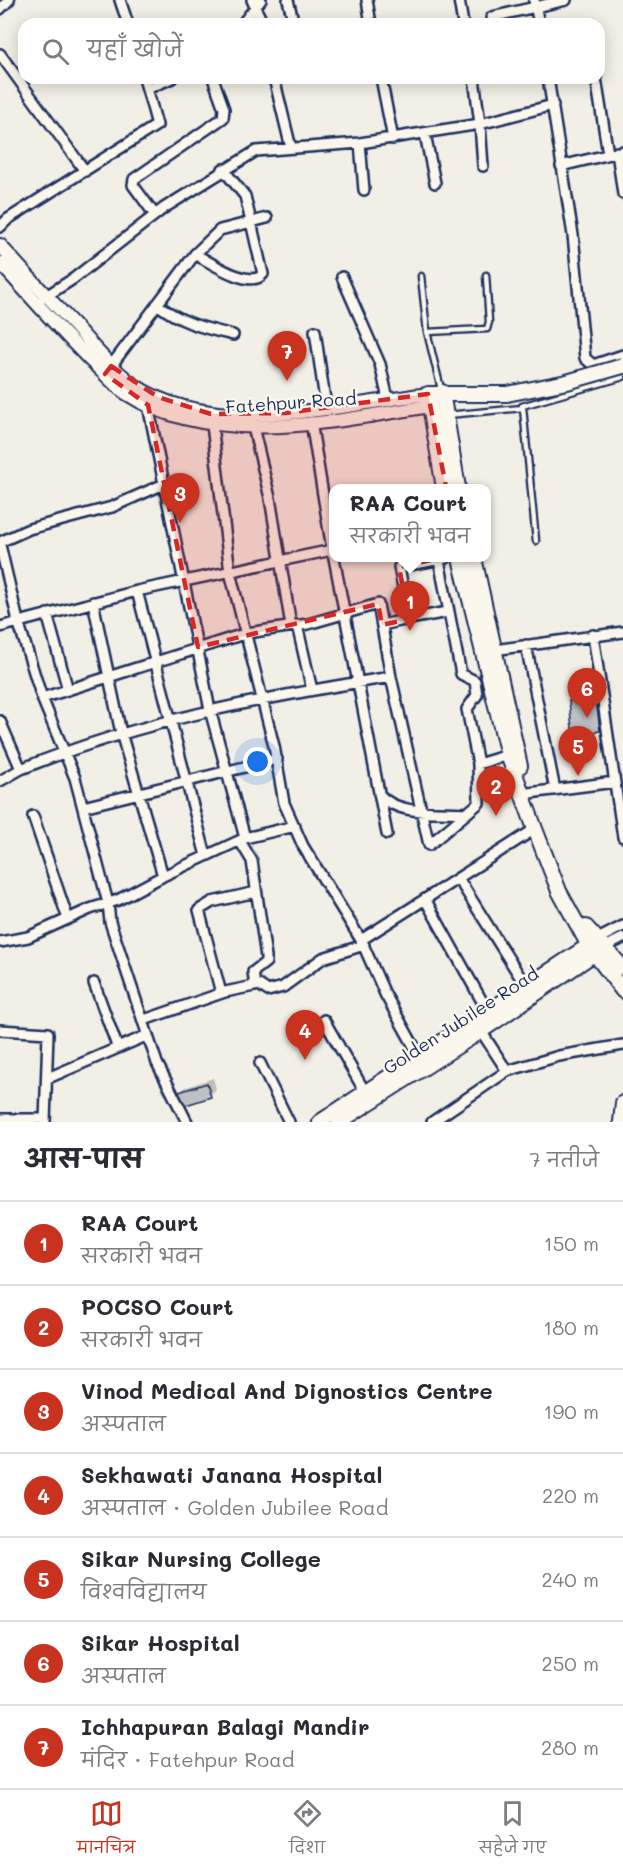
<!DOCTYPE html>
<html lang="hi">
<head>
<meta charset="utf-8">
<style>
  :root { --surface:#fff; --page:#f2f2f3; --text:#2b2b33; --muted:#7c7c81; --line:#e1e1e2; --accent:#c8321e }
  body { margin:0; font-family:Mali,"Playpen Sans Deva",sans-serif; background:var(--page); color:var(--text) }
  .you { position:absolute; left:258px; top:762px; width:21px; height:21px; margin:-15px; border:4px solid #fff; border-radius:50%; background:#1a73e8; box-shadow:0 0 0 9px #1a73e833 }
  .badge { display:grid; place-items:center; width:39px; height:39px; border-radius:50%; background:var(--accent); color:#fff; font-size:20px; font-weight:700 }
  .pin { position:absolute; translate:-50% -50px; filter:drop-shadow(0 2px 3px #0008) }
  .pin::after { content:''; position:absolute; top:32px; width:21px; height:18px; background:inherit; clip-path:polygon(0 0,100% 0,50% 100%) }
  .popup { position:absolute; left:329px; top:484px; width:162px; height:78px; box-sizing:border-box; display:grid; place-content:center; border-radius:12px; background:var(--surface); filter:drop-shadow(0 2px 4px #0005); font-size:20px; white-space:nowrap; color:var(--muted) }
  .popup b { font-size:22px; color:var(--text) }
  .popup::after { content:''; position:absolute; left:50%; top:100%; margin-left:-12px; border:12px solid transparent; border-top-color:var(--surface) }
  .list { margin:0; padding:0; list-style:none }
  h2 { display:flex; justify-content:space-between; align-items:center; height:78px; margin:0; padding:0 24px; font-size:26px }
  h2 small { font-size:20px; font-weight:400; color:var(--muted) }
  .list li { display:grid; grid-template-columns:39px 1fr auto; gap:18px; align-items:center; box-sizing:border-box; height:84px; padding:0 24px; border-top:2px solid var(--line) }
  .list b { display:block; font-size:22px; white-space:nowrap }
  .list p { margin:0; font-size:20px; white-space:nowrap; color:var(--muted) }
  .list em { font-size:20px; font-style:normal; color:var(--muted) }
  .icon { flex:none; width:33px; height:33px; fill:none; stroke:currentColor; stroke-width:2; stroke-linecap:round; stroke-linejoin:round }
  .map { position:relative; flex:none; width:623px; height:1122px; overflow:hidden }
  .search { position:absolute; background:var(--surface); box-shadow:0 3px 15px #0003; left:18px; right:18px; top:18px; height:66px; display:flex; align-items:center; gap:15px; box-sizing:border-box; padding:0 21px; border-radius:18px; color:var(--muted); font-size:22px }
  .sheet { height:666px; background:var(--surface) }
  nav { display:flex; justify-content:space-around; align-items:center; box-sizing:border-box; height:84px; border-top:2px solid var(--line); background:var(--surface); font-size:16px; color:var(--muted) }
  nav a { display:grid; justify-items:center; gap:3px }
  nav .on { color:var(--accent) }
  .map>svg:first-child { display:block }
  .shadow { fill:#0003 }
  .building { fill:#bdc0c4; stroke:#1b2f5e; stroke-width:1.5 }
  .lines { fill:none; stroke-linecap:round; stroke-linejoin:round }
  .lane-casing { stroke:#1b2f5e; stroke-width:9 }
  .street-casing { stroke:#1b2f5e; stroke-width:14 }
  .secondary-casing { stroke:#1b2f5e; stroke-width:16 }
  .primary-casing { stroke:#1b2f5e; stroke-width:18 }
  .lane { stroke:#fbf7ec; stroke-width:4.5 }
  .street { stroke:#fbf7ec; stroke-width:9 }
  .secondary { stroke:#fbf7ec; stroke-width:12 }
  .primary { stroke:#fbf7ec; stroke-width:14 }
  .primary-bridge-casing { stroke:#1b2f5e; stroke-width:18; stroke-linecap:butt }
  .primary-bridge { stroke:#fbf7ec; stroke-width:14 }
  .marked { fill:#d62828; fill-opacity:0.2; stroke:#d62828; stroke-width:4.5; stroke-dasharray:12 8; stroke-linejoin:round }
  .labels { text-anchor:middle; stroke-width:5; stroke-linejoin:round; paint-order:stroke }
  .street-label { font-size:18px; fill:#1b2f5e; stroke:#fbf7ec }
</style>
</head>
<body>
<div class="map">
<svg width="623" height="1122" viewBox="0 0 623 1122">
  <rect width="100%" height="100%" fill="#f2efe6"/>
  <filter id="ink" filterUnits="userSpaceOnUse"><feTurbulence type="fractalNoise" baseFrequency=".0167" numOctaves="2"/><feDisplacementMap in="SourceGraphic" scale="12" xChannelSelector="R" yChannelSelector="G"/><feConvolveMatrix kernelMatrix="1 2 1 2 8 2 1 2 1" color-interpolation-filters="sRGB"/></filter>
  <g filter="url(#ink)">
    <path class="shadow" d="M602,693L605,723L592,734L570,702L576,696Z
      M213,1078L216,1089L210,1095L178,1094L184,1088Z"/>
    <path class="building" d="M596,698L600,731L592,732L593,735L573,737L569,701Z
      M207,1083L211,1097L180,1107L176,1093Z"/>
    <g class="lines">
      <g class="lane-casing">
        <path id="lane" d="M421,276L427,332L441,389
          M427,332L487,329L489,322L486,275
          M522,406L623,377
          M447,415L523,408L536,541"/>
      </g>
      <g class="street-casing">
        <path id="street" d="M120,0L128,24
          M252,0L263,24
          M288,0L294,24
          M367,0L371,24
          M459,0L463,24
          M534,0L539,24
          M0,9L9,0
          M492,17L566,0
          M242,24L261,0
          M0,54L85,171
          M274,78L291,148
          M381,78L393,139
          M548,78L573,235L585,358L593,365L623,355
          M596,78L608,154
          M147,89L172,78
          M425,134L435,183
          M360,143L364,190
          M617,152L623,194
          M483,166L480,124L553,105
          M561,166L623,151
          M155,215L133,185L134,179L223,118L224,109L213,78
          M0,227L8,219L157,125L144,78
          M195,254C210,262 250,290 263,274L245,196L223,169
          M342,277L380,364L388,399
          M43,298L73,279L164,208L256,151L360,143L480,124L474,78
          M157,304C181,323 204,328 233,335
          M315,331L326,407
          M108,370L195,254L220,230L267,218
          M148,405L210,710L245,838
          M311,422L333,555
          M212,425L230,572L274,746L284,803L303,846L361,940
          M253,427L270,498L291,626
          M0,542L29,529L112,507L164,484
          M0,545L18,621L42,698L75,778L108,903L110,922L157,1063L187,1122
          M334,558L387,834
          M137,591L206,856
          M93,602L121,733L163,876
          M47,614L68,690
          M409,619L448,612
          M297,625L312,690
          M382,625L409,619L399,567L446,558
          M0,627L137,591L332,550
          M593,635L623,837
          M526,645L555,790
          M494,650L623,632
          M42,698L247,633L308,624L378,604L391,677L429,845L479,803L478,764L467,709L477,695L475,681L461,674L439,560
          M0,721L21,769L0,781
          M478,764L508,755
          M21,769C140,721 265,697 391,677
          M529,793L615,782
          M379,794C397,816 440,811 466,813
          M83,807L277,759
          M33,816L68,919
          M240,841L252,861L266,957V962L253,972L255,986
          M458,878L527,988
          M425,899L488,1012
          M596,940L623,926
          M0,942L28,937L90,909L118,900L163,876L245,838L295,826
          M603,948L623,938
          M94,983L117,1046
          M221,993L199,910L212,902L256,892
          M144,1020L225,992L259,985L268,991L283,987L323,958L364,945
          M324,1020L365,1092
          M0,1030L48,1033L45,1122
          M481,1031L507,1071
          M421,1059L385,994L361,940L535,829
          M260,1063L289,1122
          M48,1078L148,1035
          M0,1119H45
          M432,1122L507,1071L559,1056L623,1045"/>
      </g>
      <g class="secondary-casing">
        <path id="secondary" d="M0,245C24,273 50,299 75,326C93,346 111,368 133,384C210,439 340,405 428,394
          M0,263C30,296 59,329 90,360C102,371 114,385 127,394C212,449 336,421 430,406"/>
      </g>
      <g class="primary-casing">
        <path id="primary" d="M442,392L458,488
          M444,488L428,394H507
          M460,558L508,755L535,829L559,891L589,946L623,991
          M474,558L520,766
          M586,927L623,968
          M320,1122L594,942
          M339,1122L481,1031L601,949
          M621,1122L623,1103"/>
      </g>
      <use href="#lane" class="lane"/>
      <use href="#street" class="street"/>
      <use href="#secondary" class="secondary"/>
      <use href="#primary" class="primary"/>
      <g class="primary-bridge-casing">
        <path id="primary-bridge" d="M507,394L567,382L623,366"/>
      </g>
      <use href="#primary-bridge" class="primary-bridge"/>
    </g>
  </g>
  <path class="marked" d="M111,366L158,397L211,414L285,413L428,394L459,554L399,567L409,619L382,625L378,604L198,647L148,405L105,374Z"/>
  <g class="labels">
    <g class="street-label">
      <text transform="translate(291 403) rotate(-4)" y="6">Fatehpur Road</text>
      <text transform="translate(461 1021) rotate(-33)" y="6">Golden Jubilee Road</text>
    </g>
  </g>
</svg>
<div class="you"></div>
<div class="pin badge" style="left:410px;top:631px">1</div>
<div class="popup"><b>RAA Court</b>सरकारी भवन</div>
<div class="pin badge" style="left:496px;top:816px">2</div>
<div class="pin badge" style="left:180px;top:523px">3</div>
<div class="pin badge" style="left:305px;top:1060px">4</div>
<div class="pin badge" style="left:578px;top:776px">5</div>
<div class="pin badge" style="left:587px;top:718px">6</div>
<div class="pin badge" style="left:287px;top:381px">7</div>
<div class="search"><svg class="icon" aria-label="search" viewBox="0 0 24 24"><circle cx="10" cy="10" r="6"/><path d="M15 15l6 6"/></svg>यहाँ खोजें</div>
</div>
<section class="sheet">
<h2>आस-पास<small>7 नतीजे</small></h2>
<ul class="list">
<li><span class="badge">1</span><div><b>RAA Court</b><p>सरकारी भवन</p></div><em>150 m</em></li>
<li><span class="badge">2</span><div><b>POCSO Court</b><p>सरकारी भवन</p></div><em>180 m</em></li>
<li><span class="badge">3</span><div><b>Vinod Medical And Dignostics Centre</b><p>अस्पताल</p></div><em>190 m</em></li>
<li><span class="badge">4</span><div><b>Sekhawati Janana Hospital</b><p>अस्पताल · Golden Jubilee Road</p></div><em>220 m</em></li>
<li><span class="badge">5</span><div><b>Sikar Nursing College</b><p>विश्वविद्यालय</p></div><em>240 m</em></li>
<li><span class="badge">6</span><div><b>Sikar Hospital</b><p>अस्पताल</p></div><em>250 m</em></li>
<li><span class="badge">7</span><div><b>Ichhapuran Balagi Mandir</b><p>मंदिर · Fatehpur Road</p></div><em>280 m</em></li>
</ul>
</section>
<nav>
<a class="on"><svg class="icon" aria-label="map" viewBox="0 0 24 24"><path d="M3 6l6-2 6 2 6-2v14l-6 2-6-2-6 2zM9 4v14M15 6v14"/></svg>मानचित्र</a>
<a><svg class="icon" aria-label="directions" viewBox="0 0 24 24"><path d="M12 3l9 9-9 9-9-9zM9 14v-3h6M13 9l2 2-2 2"/></svg>दिशा</a>
<a><svg class="icon" aria-label="saved" viewBox="0 0 24 24"><path d="M7 4h10v16l-5-4-5 4z"/></svg>सहेजे गए</a>
</nav>
</body>
</html>
